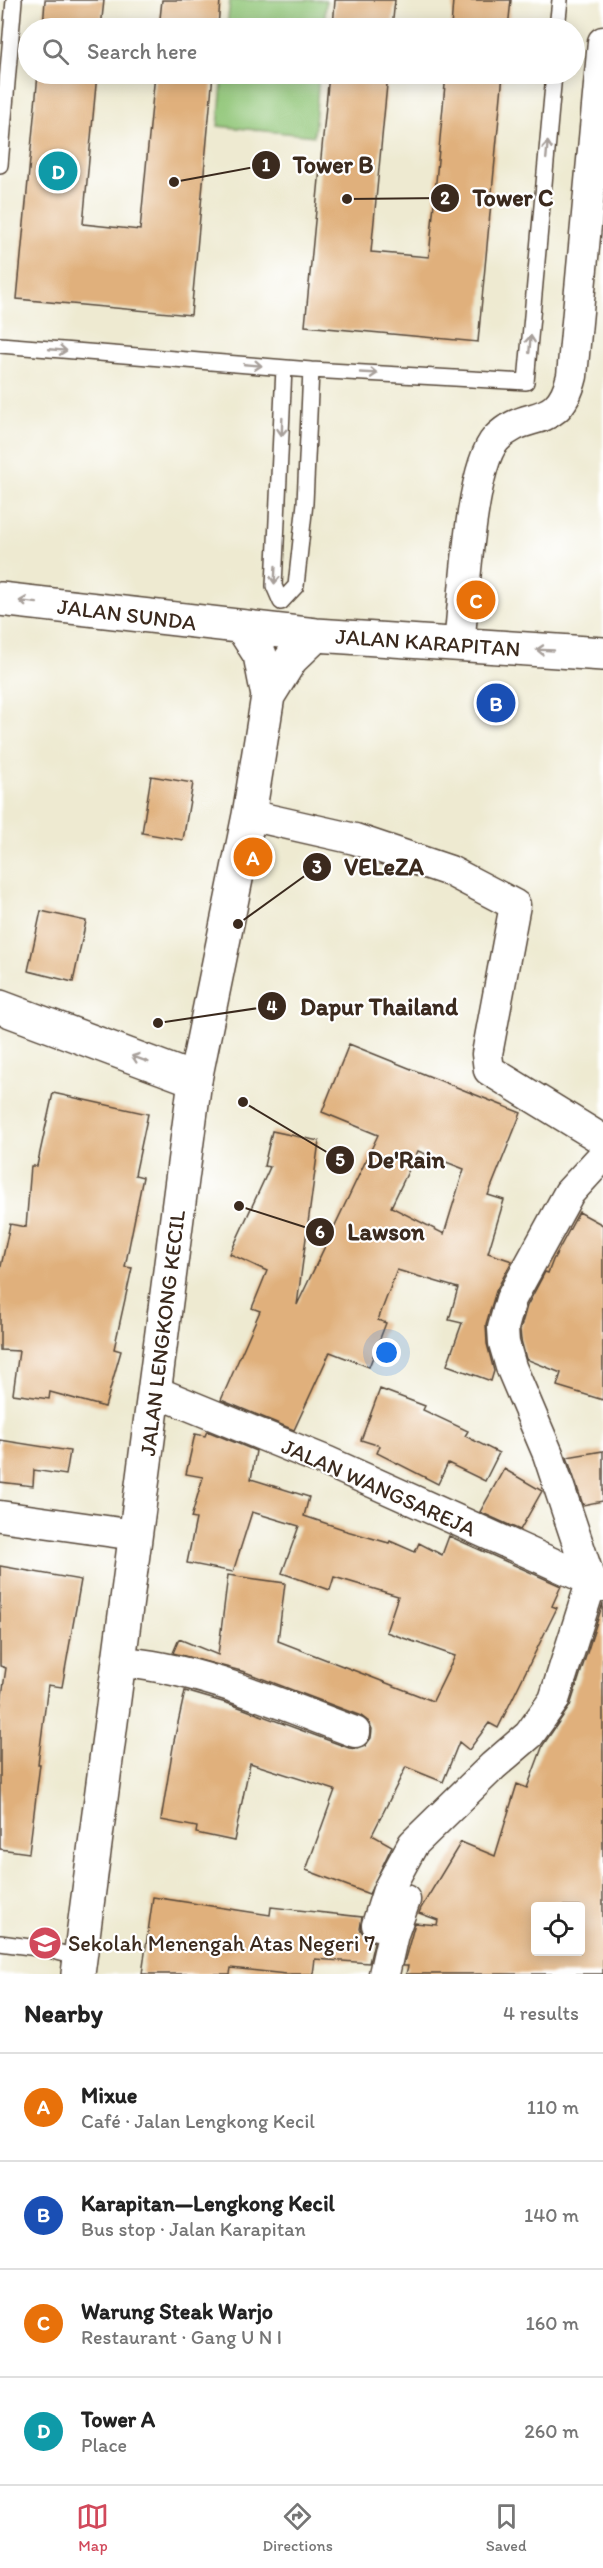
<!DOCTYPE html>
<html lang="en">
<head>
<meta charset="utf-8">
<style>
  :root { --surface:#fff; --page:#f2f2f2; --text:#222; --muted:#767676; --line:#e0e0e0; --accent:#d1495b }
  body { margin:0; font-family:Itim,sans-serif; background:var(--page); color:var(--text) }
  .controls { position:absolute; right:18px; bottom:18px; display:grid; overflow:hidden; border-radius:6px; box-shadow:0 3px 15px #0003 }
  .controls button { width:54px; height:54px; display:grid; place-items:center; padding:0; border:0; border-bottom:2px solid var(--line); background:var(--surface); color:var(--text); font:30px sans-serif }
  .you { position:absolute; left:387px; top:1353px; width:21px; height:21px; margin:-15px; border:4px solid #fff; border-radius:50%; background:#1a73e8; box-shadow:0 0 0 9px #1a73e833 }
  .badge { display:grid; place-items:center; width:39px; height:39px; border-radius:50%; background:var(--accent); color:#fff; font-size:20px; font-weight:700 }
  .pin { position:absolute; translate:-50% -50%; border:3px solid #fff; box-shadow:0 2px 6px #0006 }
  .list { margin:0; padding:0; list-style:none }
  h2 { display:flex; justify-content:space-between; align-items:center; height:78px; margin:0; padding:0 24px; font-size:26px }
  h2 small { font-size:20px; font-weight:400; color:var(--muted) }
  .list li { display:grid; grid-template-columns:39px 1fr auto; gap:18px; align-items:center; box-sizing:border-box; height:108px; padding:0 24px; border-top:2px solid var(--line) }
  .list b { display:block; font-size:22px; white-space:nowrap }
  .list p { margin:0; font-size:20px; white-space:nowrap; color:var(--muted) }
  .list em { font-size:20px; font-style:normal; color:var(--muted) }
  .icon { flex:none; width:33px; height:33px; fill:none; stroke:currentColor; stroke-width:2; stroke-linecap:round; stroke-linejoin:round }
  .map { position:relative; flex:none; width:603px; height:1974px; overflow:hidden }
  .search { position:absolute; background:var(--surface); box-shadow:0 3px 15px #0003; left:18px; right:18px; top:18px; height:66px; display:flex; align-items:center; gap:15px; box-sizing:border-box; padding:0 21px; border-radius:33px; color:var(--muted); font-size:22px }
  .sheet { height:510px; background:var(--surface) }
  nav { display:flex; justify-content:space-around; align-items:center; box-sizing:border-box; height:84px; border-top:2px solid var(--line); background:var(--surface); font-size:16px; color:var(--muted) }
  nav a { display:grid; justify-items:center; gap:3px }
  nav .on { color:var(--accent) }
  .map>svg:first-child { display:block }
  .green { fill:#91c678; stroke:#66784b; stroke-width:1.5 }
  .building { fill:#e0b07b; fill-rule:evenodd }
  .lines { fill:none; stroke-linecap:round; stroke-linejoin:round }
  .service-casing { stroke:#564739; stroke-width:18 }
  .minor-casing { stroke:#564739; stroke-width:33 }
  .tertiary-casing { stroke:#564739; stroke-width:36 }
  .secondary-casing { stroke:#564739; stroke-width:36 }
  .service { stroke:#fff; stroke-width:15 }
  .minor { stroke:#fff; stroke-width:30 }
  .tertiary { stroke:#fff; stroke-width:33 }
  .secondary { stroke:#fff; stroke-width:33 }
  .oneway { stroke:#a79f9a }
  .labels { text-anchor:middle; stroke-width:4.5; stroke-linejoin:round; paint-order:stroke }
  .street-label { font-size:22px; fill:#3b2a1e; stroke:#fff }
  .poi-label { font-size:22px; fill:#3b2a1e; stroke:#fff; text-anchor:start }
  .leader { fill:none; stroke:#3b2a1e; stroke-width:2 }
  .callout-dot { fill:#3b2a1e; stroke:#fff; stroke-width:2 }
  .mark-label { font-size:18px; text-anchor:middle; font-weight:bold; fill:#fff }
  .callout-label { font-size:24px; text-anchor:middle; font-weight:bold; fill:#3b2a1e; stroke:#fff; stroke-width:4.5; stroke-linejoin:round; paint-order:stroke }
</style>
</head>
<body>
<div class="map">
<svg width="603" height="1974" viewBox="0 0 603 1974">
  <rect width="100%" height="100%" fill="#fff"/>
  <filter id="ink" filterUnits="userSpaceOnUse"><feTurbulence type="fractalNoise" baseFrequency=".0167" numOctaves="2"/><feDisplacementMap in="SourceGraphic" scale="12" xChannelSelector="R" yChannelSelector="G"/><feConvolveMatrix kernelMatrix="1 2 1 2 8 2 1 2 1" color-interpolation-filters="sRGB"/></filter>
  <filter id="wash" filterUnits="userSpaceOnUse"><feTurbulence type="fractalNoise" baseFrequency=".008" numOctaves="4" result="noise"/><feDisplacementMap in="SourceGraphic" scale="24" xChannelSelector="R" yChannelSelector="G"/><feGaussianBlur stdDeviation="1.35" result="paint"/><feColorMatrix in="noise" values="0 0 0 0 0 0 0 0 0 0 0 0 0 0 0 0 0 1.4 0 .05"/><feComposite in="paint" operator="in"/></filter>
  <g filter="url(#wash)">
    <rect width="100%" height="100%" fill="#eeead1"/>
    <path class="green" d="M230,0H326L324,28H227Z
      M223,74H319L314,136L218,126Z"/>
    <g id="blocks">
      <path class="building" d="M45,0H104L101,28H43Z
        M162,0H220L218,28H159Z
        M335,0H395L392,28H333Z
        M453,0H511L508,28H451Z
        M38,74H97L83,224L140,230L155,74H213L191,315L17,299Z
        M329,74H388L371,252L429,257L446,74H503L478,342L305,326Z
        M151,776L193,783L183,840L142,833Z
        M41,911L86,921L73,982L28,971Z
        M349,1044L521,1113L488,1195L504,1200L488,1253L512,1261L496,1291L486,1324L487,1344L494,1371L491,1381L447,1365L462,1323L449,1320L458,1288L397,1270L378,1320L386,1323L369,1367L330,1352L294,1430L221,1400L260,1311L252,1308L267,1271L230,1254L270,1167L264,1166L272,1131L319,1141L297,1305L378,1135L322,1112ZM418,1151L464,1169L444,1234L391,1207Z
        M53,1093L148,1114L135,1175L143,1177L125,1267L132,1268L114,1349L121,1351L105,1407L50,1392L49,1399L13,1394L19,1351L0,1350V1271L10,1224L26,1227L31,1166H37Z
        M579,1212L603,1225V1400L557,1386L561,1373L526,1359L521,1340L520,1330L527,1306L545,1272L548,1273L553,1260Z
        M380,1389L425,1406L423,1410L468,1431L465,1436L499,1453L485,1481L448,1463L438,1484L377,1453L380,1446L361,1440Z
        M207,1431L256,1451L251,1479L309,1497L304,1516L343,1529V1530L389,1543L390,1541L415,1552L419,1543L442,1555L449,1536L561,1586L552,1606L557,1608L498,1728L489,1723L469,1750L459,1742L443,1782L406,1767L372,1835L392,1846L369,1894L306,1870L335,1790L250,1763L234,1841L196,1833L197,1827L161,1820L174,1741L185,1691L233,1705L349,1748L357,1749L365,1746L371,1738L372,1729L369,1722L361,1716L245,1672L173,1653L179,1639L218,1655L228,1575L285,1583L278,1641L433,1701L455,1656L386,1632L398,1596L334,1577L330,1590L282,1573L299,1526L252,1512L233,1572L187,1563L196,1519L191,1518L203,1477L186,1474L195,1434L205,1436Z
        M0,1440L70,1451L66,1475L34,1470L33,1486L0,1482Z
        M603,1451V1501L583,1505L567,1457Z
        M504,1469L542,1491L520,1530L480,1512Z
        M0,1566L81,1580L62,1687L48,1685L38,1764H40L29,1853L0,1849V1709L6,1668L0,1666Z
        M603,1603V1974H406L408,1966H403L415,1923L437,1925L438,1920L419,1913L421,1908L461,1842L495,1856L517,1784L527,1788L543,1745L570,1706ZM536,1906H580V1952H536Z
        M153,1897L270,1915L271,1907L362,1917L360,1929L365,1937L374,1942L369,1963L315,1959L313,1974H286L231,1968L230,1974H142Z"/>
    </g>
  </g>
  <g filter="url(#ink)">
    <use href="#blocks" fill-opacity="0" stroke="#564739" stroke-width="1.5"/>
    <g class="lines">
      <g class="service-casing">
        <path id="service" d="M557,28L560,0
          M0,165L14,0
          M0,345L311,370L526,382L554,74
          M284,368L274,586L281,602L296,586L305,503L311,370
          M0,1943L45,1949L81,1958"/>
      </g>
      <g class="minor-casing">
        <path id="minor" d="M459,645C464,602 470,467 496,439C526,407 558,433 572,376L603,42
          M249,815L355,839L450,871L515,905L487,1054L489,1070L603,1140
          M154,1391L328,1462L603,1586
          M0,1516L135,1535
          M119,1662C194,1666 285,1706 355,1732
          M377,1925L388,1890L413,1844L493,1766L529,1735L554,1700L591,1583L548,1454L511,1367L504,1343L503,1328L511,1299L569,1193L603,1156
          M384,1974L393,1934L405,1900"/>
      </g>
      <g class="tertiary-casing">
        <path id="tertiary" d="M0,1007L195,1080"/>
      </g>
      <g class="secondary-casing">
        <path id="secondary" d="M0,599L316,635L603,654
          M268,696L291,659L316,635
          M78,1974L195,1080L249,815L268,696L260,655L242,627"/>
      </g>
      <use href="#service" class="service"/>
      <use href="#minor" class="minor"/>
      <use href="#tertiary" class="tertiary"/>
      <use href="#secondary" class="secondary"/>
    </g>
    <defs><path id="oneway-shaft" d="M-6 0H5M1.5-3L5.5 0L1.5 3" fill="none" stroke-width="1.6" stroke-linecap="round" stroke-linejoin="round" transform="scale(1.5)"/></defs>
    <g class="oneway">
      <use href="#oneway-shaft" transform="translate(547 150) rotate(-85)"/>
      <use href="#oneway-shaft" transform="translate(530 344) rotate(-85)"/>
      <use href="#oneway-shaft" transform="translate(58 350) rotate(5)"/>
      <use href="#oneway-shaft" transform="translate(253 365) rotate(5)"/>
      <use href="#oneway-shaft" transform="translate(369 373) rotate(3)"/>
      <use href="#oneway-shaft" transform="translate(282 427) rotate(92)"/>
      <use href="#oneway-shaft" transform="translate(275 575) rotate(93)"/>
      <use href="#oneway-shaft" transform="translate(28 602) rotate(-173)"/>
      <use href="#oneway-shaft" transform="translate(545 650) rotate(-177)"/>
      <use href="#oneway-shaft" transform="translate(140 1059) rotate(-160)"/>
    </g>
  </g>
  <defs>
    <g id="school-disc" transform="scale(1.725)"><circle r="9.5" fill="#d1495b" stroke="#fff"/><path d="M0-5L7-2L0 1L-7-2ZM-4 1L0 2.5L4 1V4Q0 6-4 4Z" fill="#fff"/></g>
  </defs>
  <g fill-rule="evenodd">
    <use href="#school-disc" x="45" y="1943"/>
  </g>
  <g class="labels">
    <g class="street-label">
      <text transform="translate(127 614) rotate(7)" y="8">JALAN SUNDA</text>
      <text transform="translate(428 642) rotate(4)" y="8">JALAN KARAPITAN</text>
      <text transform="translate(162 1333) rotate(-83)" y="8">JALAN LENGKONG KECIL</text>
      <text transform="translate(379 1487) rotate(24)" y="8">JALAN WANGSAREJA</text>
    </g>
    <g class="poi-label">
      <text x="68" y="1951">Sekolah Menengah Atas Negeri 7</text>
    </g>
  </g>
  <path class="leader" d="M174 182L266 165M347 199L445 198M238 924L317 867M158 1023L272 1006M243 1102L340 1160M239 1206L320 1232"/>
  <g class="callout-dot">
    <circle cx="174" cy="182" r="6"/>
    <circle cx="347" cy="199" r="6"/>
    <circle cx="238" cy="924" r="6"/>
    <circle cx="158" cy="1023" r="6"/>
    <circle cx="243" cy="1102" r="6"/>
    <circle cx="239" cy="1206" r="6"/>
    <circle cx="266" cy="165" r="15"/>
    <circle cx="445" cy="198" r="15"/>
    <circle cx="317" cy="867" r="15"/>
    <circle cx="272" cy="1006" r="15"/>
    <circle cx="340" cy="1160" r="15"/>
    <circle cx="320" cy="1232" r="15"/>
  </g>
  <g class="mark-label">
    <text x="266" y="171">1</text>
    <text x="445" y="204">2</text>
    <text x="317" y="873">3</text>
    <text x="272" y="1013">4</text>
    <text x="340" y="1166">5</text>
    <text x="320" y="1238">6</text>
  </g>
  <g class="callout-label">
    <text x="333" y="173">Tower B</text>
    <text x="513" y="206">Tower C</text>
    <text x="384" y="875">VELeZA</text>
    <text x="379" y="1015">Dapur Thailand</text>
    <text x="406" y="1168">De'Rain</text>
    <text x="386" y="1240">Lawson</text>
  </g>
</svg>
<div class="controls">
<button><svg class="icon" aria-label="locate" viewBox="0 0 24 24"><circle cx="12" cy="12" r="6"/><path d="M12 2v4M12 18v4M2 12h4M18 12h4"/></svg></button>
</div>
<div class="you"></div>
<div class="pin badge" style="left:253px;top:857px;background:#e8710a">A</div>
<div class="pin badge" style="left:496px;top:703px;background:#1a4fb4">B</div>
<div class="pin badge" style="left:476px;top:600px;background:#e8710a">C</div>
<div class="pin badge" style="left:58px;top:171px;background:#0f9aa8">D</div>
<div class="search"><svg class="icon" aria-label="search" viewBox="0 0 24 24"><circle cx="10" cy="10" r="6"/><path d="M15 15l6 6"/></svg>Search here</div>
</div>
<section class="sheet">
<h2>Nearby<small>4 results</small></h2>
<ul class="list">
<li><span class="badge" style="background:#e8710a">A</span><div><b>Mixue</b><p>Café · Jalan Lengkong Kecil</p></div><em>110 m</em></li>
<li><span class="badge" style="background:#1a4fb4">B</span><div><b>Karapitan—Lengkong Kecil</b><p>Bus stop · Jalan Karapitan</p></div><em>140 m</em></li>
<li><span class="badge" style="background:#e8710a">C</span><div><b>Warung Steak Warjo</b><p>Restaurant · Gang U N I</p></div><em>160 m</em></li>
<li><span class="badge" style="background:#0f9aa8">D</span><div><b>Tower A</b><p>Place</p></div><em>260 m</em></li>
</ul>
</section>
<nav>
<a class="on"><svg class="icon" aria-label="map" viewBox="0 0 24 24"><path d="M3 6l6-2 6 2 6-2v14l-6 2-6-2-6 2zM9 4v14M15 6v14"/></svg>Map</a>
<a><svg class="icon" aria-label="directions" viewBox="0 0 24 24"><path d="M12 3l9 9-9 9-9-9zM9 14v-3h6M13 9l2 2-2 2"/></svg>Directions</a>
<a><svg class="icon" aria-label="saved" viewBox="0 0 24 24"><path d="M7 4h10v16l-5-4-5 4z"/></svg>Saved</a>
</nav>
</body>
</html>
